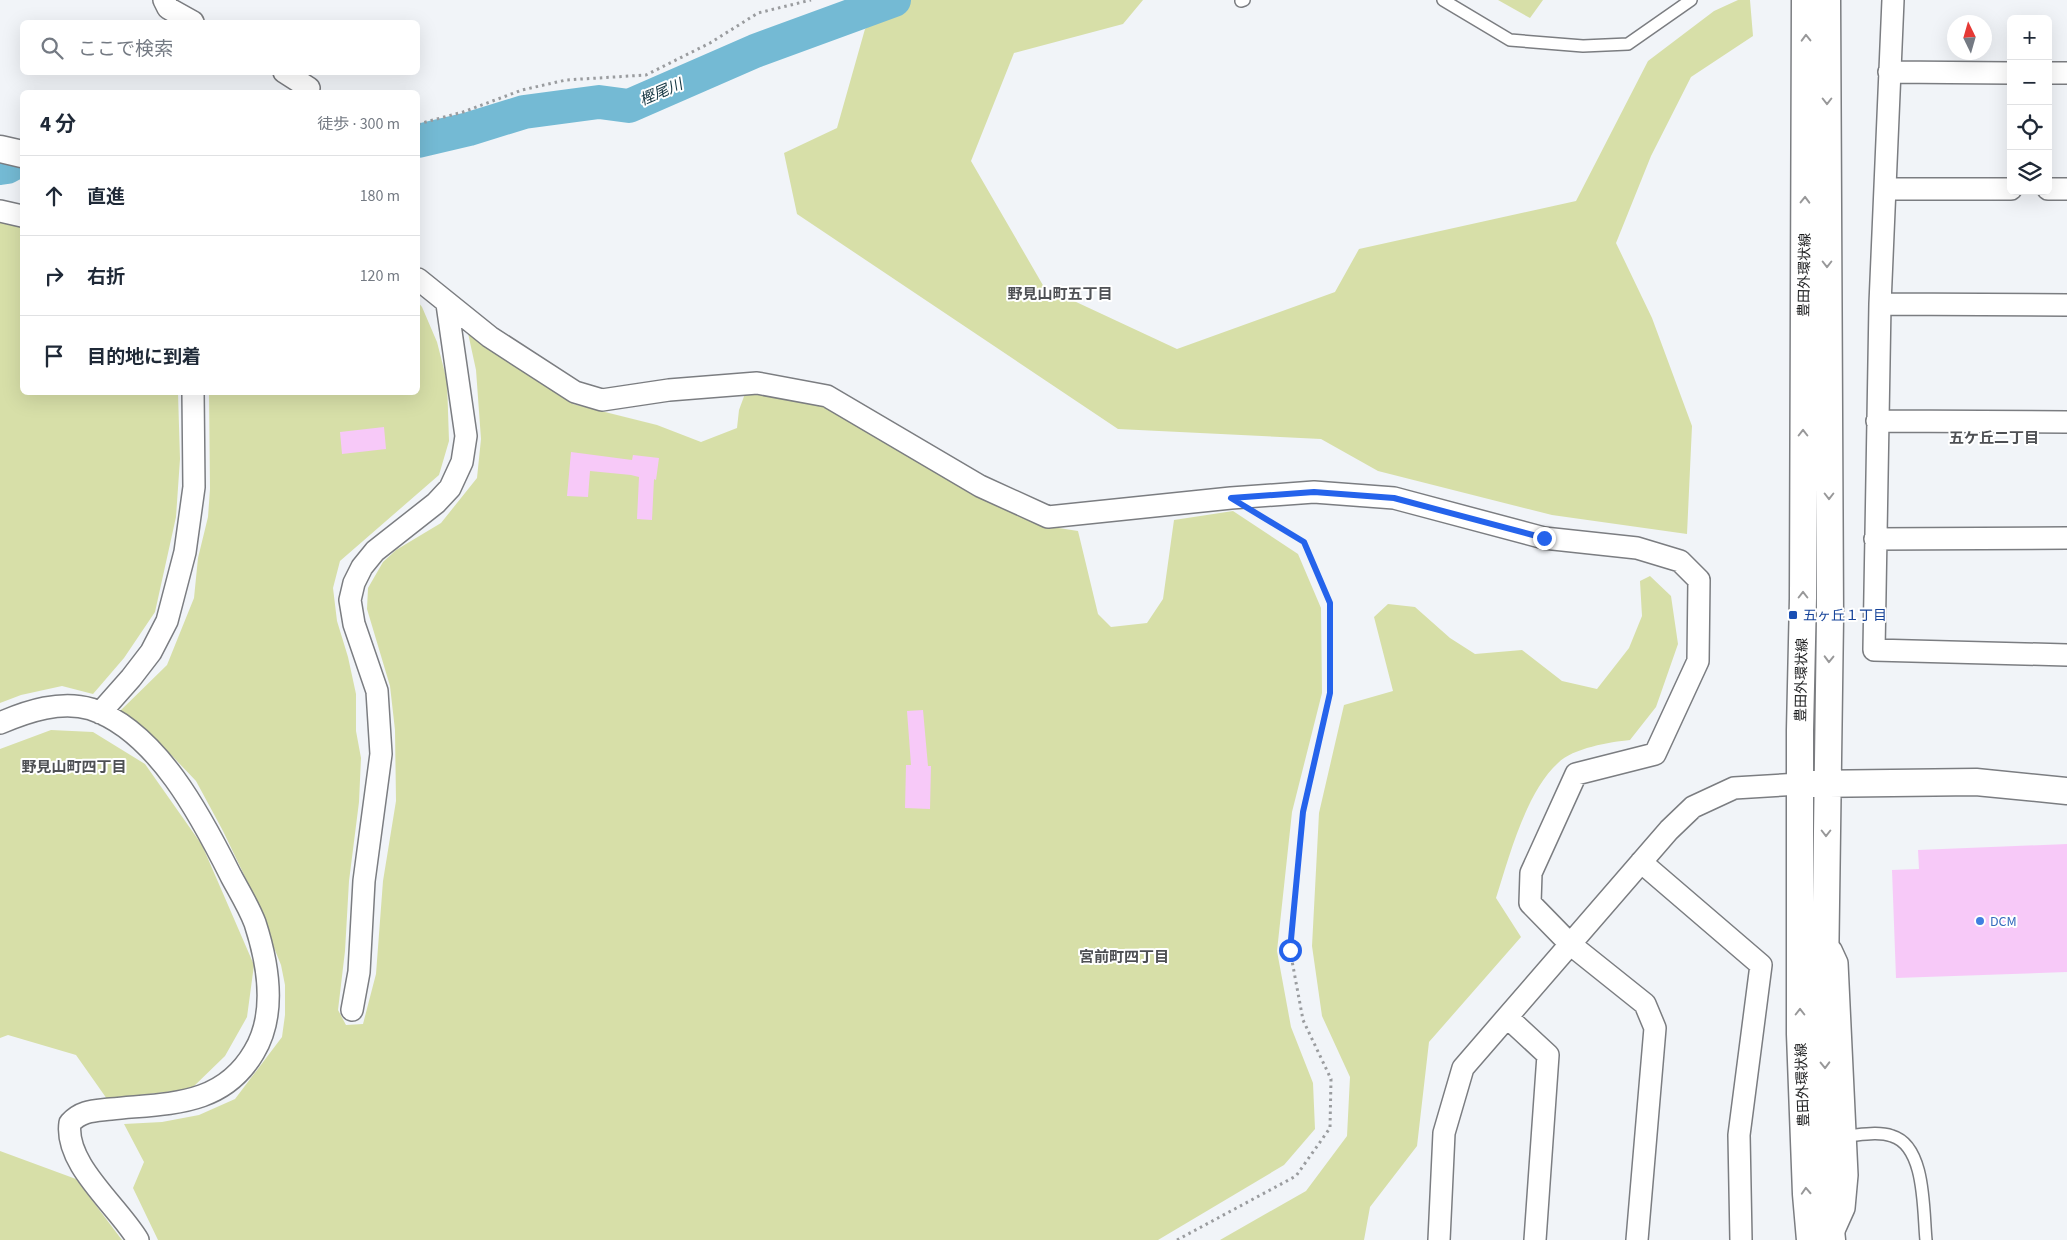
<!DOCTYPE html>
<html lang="ja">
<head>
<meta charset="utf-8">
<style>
  :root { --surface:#fff; --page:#f2f2f3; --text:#1f2937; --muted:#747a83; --line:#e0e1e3 }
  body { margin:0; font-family:"Source Sans 3","Noto Sans JP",sans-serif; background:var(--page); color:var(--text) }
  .controls { position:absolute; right:15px; top:15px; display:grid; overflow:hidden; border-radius:8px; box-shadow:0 5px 20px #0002 }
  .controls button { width:45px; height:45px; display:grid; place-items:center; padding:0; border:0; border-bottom:1px solid var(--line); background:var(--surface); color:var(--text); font:25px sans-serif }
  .compass { position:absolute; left:1947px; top:15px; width:45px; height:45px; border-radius:50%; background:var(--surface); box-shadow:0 5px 20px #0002; rotate:355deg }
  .stop { position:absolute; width:15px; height:15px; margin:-11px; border:4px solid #2563eb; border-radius:50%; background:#fff }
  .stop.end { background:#2563eb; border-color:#fff; box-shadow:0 1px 5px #0008 }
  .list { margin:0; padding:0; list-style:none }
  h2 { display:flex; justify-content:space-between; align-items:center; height:65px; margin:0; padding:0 20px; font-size:21px }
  h2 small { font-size:16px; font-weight:400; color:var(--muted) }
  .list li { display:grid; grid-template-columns:32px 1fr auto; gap:15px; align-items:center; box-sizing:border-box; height:80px; padding:0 20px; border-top:1px solid var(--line) }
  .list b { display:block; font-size:19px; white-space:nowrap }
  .list em { font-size:16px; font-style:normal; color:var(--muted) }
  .icon { flex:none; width:28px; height:28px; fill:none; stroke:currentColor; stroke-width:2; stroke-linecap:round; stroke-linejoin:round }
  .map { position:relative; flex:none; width:2067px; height:1240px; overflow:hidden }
  .search { position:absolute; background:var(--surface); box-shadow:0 5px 20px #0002; left:20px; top:20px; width:400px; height:55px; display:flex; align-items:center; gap:12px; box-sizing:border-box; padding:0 18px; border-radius:8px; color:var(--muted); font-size:19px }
  .panel { position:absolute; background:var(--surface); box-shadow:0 5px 20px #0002; left:20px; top:90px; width:400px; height:305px; border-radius:8px }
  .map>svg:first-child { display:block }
  .green { fill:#d7dfa8 }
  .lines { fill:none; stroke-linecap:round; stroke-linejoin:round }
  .river { stroke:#74bad4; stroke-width:34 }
  .building { fill:#f7c9f8 }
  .service-casing { stroke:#7b7d81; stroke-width:14 }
  .minor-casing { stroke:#7b7d81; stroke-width:24 }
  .tertiary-casing { stroke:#7b7d81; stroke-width:29 }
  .path { stroke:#9a9c9f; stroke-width:3; stroke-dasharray:2.5 4; stroke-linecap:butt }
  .service { stroke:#fff; stroke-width:11 }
  .minor { stroke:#fff; stroke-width:21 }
  .tertiary { stroke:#fff; stroke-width:26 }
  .oneway { stroke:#989899 }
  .route { stroke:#2563eb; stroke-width:6 }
  .transit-dot { fill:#1a4fb4; stroke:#fff; stroke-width:2 }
  .shop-dot { fill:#3f7fe0; stroke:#fff; stroke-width:2 }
  .labels { text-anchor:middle; stroke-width:4; stroke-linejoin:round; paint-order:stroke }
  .street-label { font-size:14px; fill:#1a1b1c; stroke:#fff }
  .transit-label { font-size:14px; fill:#164399; stroke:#fff; text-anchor:start }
  .shop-label { font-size:14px; fill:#366cbe; stroke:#fff; text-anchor:start }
  .water-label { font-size:15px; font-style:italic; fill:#153642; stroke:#fff }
  .neighbourhood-label { font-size:15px; font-weight:bold; fill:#4e5054; stroke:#fff }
</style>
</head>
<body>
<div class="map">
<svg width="2067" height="1240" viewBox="0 0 2067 1240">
  <rect width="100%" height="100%" fill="#f1f4f8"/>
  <path class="green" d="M909,0H1143L1123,24L1014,53L971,161L1044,287L1177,349L1335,292L1359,249L1576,201L1648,61L1714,11L1738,0H1750L1753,36L1691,77L1651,156L1616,243L1652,318L1692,426L1687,534L1552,515L1378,471L1321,439L1118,429L797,214L784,153L837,128L865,29Z
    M1498,0H1543L1530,18Z
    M22,213V392L178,393L180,459L176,517L155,612L124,658L93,694L62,686L21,695L0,703V216Z
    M418,302L422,307L437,342L447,381L449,441L439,475L340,561L333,588L337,621L348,657L356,694V731L361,758L359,802L349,881L345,951L338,1010L346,1025L363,1024L376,974L383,881L396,801L395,730L390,686L367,609L368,588L383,562L396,550L441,523L477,478L481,439L476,370L468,333L573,404L657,425L701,442L737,428L739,410L746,391L826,406L1046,526L1078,531L1098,614L1111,627L1147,623L1163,599L1174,520L1233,511L1298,554L1321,608L1322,693L1292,812L1277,951L1291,1027L1313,1083L1315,1129L1284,1165L1158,1240H158L133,1188L144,1162L124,1124L162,1122L199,1115L235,1099L282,1037L285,1015V985L281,965L264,923L260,908L223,831L196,781L156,739L133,719L120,711L167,665L194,598L198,558L208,517L210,489L209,393L418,392Z
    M1650,576L1671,596L1678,644L1656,707L1630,740C1610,742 1573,748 1558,763C1526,792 1509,857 1496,898L1521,937L1429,1042L1417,1146L1370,1207L1364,1240H1220L1306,1191L1347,1136L1350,1077L1322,1016L1312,946L1319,813L1344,705L1393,691L1374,617L1388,604L1415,607L1450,638L1475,654L1522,650L1562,681L1597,689L1629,648L1642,616L1640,581Z
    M51,730L93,732L145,764L202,845L254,965L247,1017L225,1056L191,1089L107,1099L76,1055L8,1035L0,1038V749Z
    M0,1151L76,1179L122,1240H0Z"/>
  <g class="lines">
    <path class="river" d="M418,141L469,129L524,112L599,102L629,106L755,51L894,0
      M0,168L7,167L22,159"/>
  </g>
  <path class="building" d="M384,427L386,449L342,454L340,432Z
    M571,452L632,460L633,455L659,458L656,480L654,479L652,520L637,519L639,477L631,475L590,471L588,497L567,496Z
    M923,710L928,766H931L930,809L905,808L906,765H911L907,711Z
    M2067,844V972L1896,978L1892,870L1919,869L1918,850Z"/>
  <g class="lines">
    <g class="service-casing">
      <path id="service" d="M1443,0L1510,40L1583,46L1628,44L1691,0
        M1241,1L1244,0
        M1846,1136C1860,1135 1878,1131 1892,1136C1926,1146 1923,1211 1926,1240"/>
    </g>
    <g class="minor-casing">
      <path id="minor" d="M164,0L168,8L193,22
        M1893,0L1880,304L1874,650L2067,655
        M284,72L309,88
        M1889,72L2011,73
        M2048,73H2067
        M1885,189H2011
        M2048,189H2067
        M0,211L22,216
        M418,279L490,337L575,392L602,400L669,390L757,383L827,396L980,486L1048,517L1231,498L1314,492L1394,498L1544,538L1637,548L1680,561L1699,580L1698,661L1655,754L1576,774L1531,873L1530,903L1570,944L1645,1004L1655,1028L1637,1240
        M1880,304L2067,305
        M1877,421L2067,422
        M1875,539L2067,538
        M100,713L131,678L151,652L167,621L185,552L194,487L193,392
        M0,723C28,711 61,700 91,709C157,731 202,818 231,876C239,891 249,907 255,923C268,963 277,1014 254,1052C222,1107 168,1103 111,1109C95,1111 82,1110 70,1123C64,1164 118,1206 138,1240
        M1641,862L1761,965L1739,1135L1741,1240
        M352,1010L359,972L364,881L381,754L377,691L354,624L350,600L354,583L362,567L375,551L436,503L450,488L462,462L466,436L447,304
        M1508,1018L1548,1055L1535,1240
        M1831,1237L1844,1208L1847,1175L1837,963L1831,950
        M1439,1240L1444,1133L1463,1068L1669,830L1693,807L1734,788L1800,784"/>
    </g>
    <g class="tertiary-casing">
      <path id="tertiary" d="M1805,0L1803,598L1800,730V1034L1806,1194L1810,1240
        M1827,0L1830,618L1824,1045L1827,1193L1832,1240
        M0,149L22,154
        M1808,784L1976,782L2067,791"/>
    </g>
    <path class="path" d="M418,124L463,112L522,90L566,80L646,75L710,43L758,13L811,0
      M1177,1240L1296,1176L1330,1128L1331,1079L1303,1020L1290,950L1303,812L1330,693V603L1304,542L1260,516"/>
    <use href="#service" class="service"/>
    <use href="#minor" class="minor"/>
    <use href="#tertiary" class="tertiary"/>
  </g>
  <defs><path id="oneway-chevron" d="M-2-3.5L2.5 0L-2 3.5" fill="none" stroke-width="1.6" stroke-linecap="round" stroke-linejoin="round" transform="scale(1.25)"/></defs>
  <g class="oneway">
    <use href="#oneway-chevron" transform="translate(1806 38) rotate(-91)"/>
    <use href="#oneway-chevron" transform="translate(1827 101) rotate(90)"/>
    <use href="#oneway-chevron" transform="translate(1805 200) rotate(-89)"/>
    <use href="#oneway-chevron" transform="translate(1827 264) rotate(90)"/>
    <use href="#oneway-chevron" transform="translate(1803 433) rotate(-90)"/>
    <use href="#oneway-chevron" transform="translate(1829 496) rotate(90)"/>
    <use href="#oneway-chevron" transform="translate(1803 595) rotate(-90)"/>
    <use href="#oneway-chevron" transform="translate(1829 659) rotate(91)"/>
    <use href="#oneway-chevron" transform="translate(1826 833) rotate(90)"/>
    <use href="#oneway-chevron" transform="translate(1800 1012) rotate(-90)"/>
    <use href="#oneway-chevron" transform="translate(1825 1065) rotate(89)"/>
    <use href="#oneway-chevron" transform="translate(1806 1191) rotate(-93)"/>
  </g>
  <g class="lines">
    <path class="route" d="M1290,950L1303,812L1330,693V603L1304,542L1231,498L1314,492L1394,498L1544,538"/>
  </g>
  <rect class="transit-dot" x="1788" y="610" width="10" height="10" rx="2.5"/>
  <circle class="shop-dot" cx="1980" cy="921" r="5"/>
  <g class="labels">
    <g class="street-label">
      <text transform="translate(1804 275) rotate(-89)" y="5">豊田外環状線</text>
      <text transform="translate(1801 680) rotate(-89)" y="5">豊田外環状線</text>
      <text transform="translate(1802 1085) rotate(-92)" y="5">豊田外環状線</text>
    </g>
    <g class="transit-label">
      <text x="1803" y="620">五ヶ丘１丁目</text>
    </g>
    <g class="shop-label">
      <text x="1990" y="926">DCM</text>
    </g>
    <g class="water-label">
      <text transform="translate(661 92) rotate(-23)" y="5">樫尾川</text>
    </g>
    <g class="neighbourhood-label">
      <text x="1060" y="299">野見山町五丁目</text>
      <text x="1994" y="443">五ケ丘二丁目</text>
      <text x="74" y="772">野見山町四丁目</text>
      <text x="1124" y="962">宮前町四丁目</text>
    </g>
  </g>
</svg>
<div class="controls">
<button>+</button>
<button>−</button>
<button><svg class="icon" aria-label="locate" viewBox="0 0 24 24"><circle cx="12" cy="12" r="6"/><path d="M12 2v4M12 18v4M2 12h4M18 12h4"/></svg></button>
<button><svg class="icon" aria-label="layers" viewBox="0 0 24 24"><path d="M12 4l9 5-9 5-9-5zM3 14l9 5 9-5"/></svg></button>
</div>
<svg class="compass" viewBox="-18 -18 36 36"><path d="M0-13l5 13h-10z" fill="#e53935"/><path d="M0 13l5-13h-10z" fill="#747a83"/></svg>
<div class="stop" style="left:1290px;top:950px"></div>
<div class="stop end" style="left:1544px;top:538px"></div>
<div class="search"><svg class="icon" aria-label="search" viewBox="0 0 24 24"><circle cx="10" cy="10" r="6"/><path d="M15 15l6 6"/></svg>ここで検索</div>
<section class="panel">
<h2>4 分<small>徒歩 · 300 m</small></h2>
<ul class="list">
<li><svg class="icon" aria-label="ahead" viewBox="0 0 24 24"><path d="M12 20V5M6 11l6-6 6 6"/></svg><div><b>直進</b></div><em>180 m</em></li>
<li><svg class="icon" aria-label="right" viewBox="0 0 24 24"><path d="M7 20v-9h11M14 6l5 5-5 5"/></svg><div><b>右折</b></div><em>120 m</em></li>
<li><svg class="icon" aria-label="arrive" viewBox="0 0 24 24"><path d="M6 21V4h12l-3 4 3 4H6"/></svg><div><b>目的地に到着</b></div></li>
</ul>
</section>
</div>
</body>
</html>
